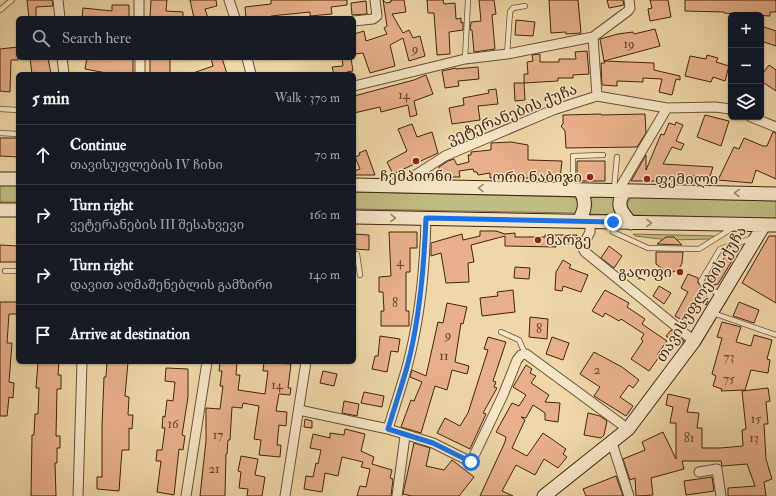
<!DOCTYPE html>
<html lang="en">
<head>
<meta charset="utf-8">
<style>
  :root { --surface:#171b24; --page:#20242c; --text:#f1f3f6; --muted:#9ea1a6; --line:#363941 }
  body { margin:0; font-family:"IM FELL Double Pica","Noto Serif Georgian",serif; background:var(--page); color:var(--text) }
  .controls { position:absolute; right:12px; top:12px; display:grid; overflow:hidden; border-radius:6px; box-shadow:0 1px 3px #0004 }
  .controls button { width:36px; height:36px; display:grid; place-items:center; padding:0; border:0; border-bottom:1px solid var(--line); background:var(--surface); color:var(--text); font:20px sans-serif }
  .stop { position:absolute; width:12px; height:12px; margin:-9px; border:3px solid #1a73e8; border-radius:50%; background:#fff }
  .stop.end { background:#1a73e8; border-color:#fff; box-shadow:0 1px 4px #0008 }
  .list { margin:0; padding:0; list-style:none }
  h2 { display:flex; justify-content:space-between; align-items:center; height:52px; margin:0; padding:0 16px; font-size:17px }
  h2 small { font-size:13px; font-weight:400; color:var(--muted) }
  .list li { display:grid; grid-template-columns:26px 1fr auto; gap:12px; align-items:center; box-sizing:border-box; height:60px; padding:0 16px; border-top:1px solid var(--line) }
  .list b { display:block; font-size:15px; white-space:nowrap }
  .list p { margin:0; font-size:13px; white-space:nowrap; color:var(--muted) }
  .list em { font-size:13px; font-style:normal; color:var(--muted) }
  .icon { flex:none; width:22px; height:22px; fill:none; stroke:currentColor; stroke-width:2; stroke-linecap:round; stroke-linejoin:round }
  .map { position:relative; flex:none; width:776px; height:496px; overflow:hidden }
  .search { position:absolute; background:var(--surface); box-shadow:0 1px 3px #0004; left:16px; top:16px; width:340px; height:44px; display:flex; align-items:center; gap:10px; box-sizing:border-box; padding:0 14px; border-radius:6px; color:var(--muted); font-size:15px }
  .panel { position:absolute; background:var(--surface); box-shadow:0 1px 3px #0004; left:16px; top:72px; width:340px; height:292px; border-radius:6px }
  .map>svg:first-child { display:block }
  .green { fill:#c0bc82; stroke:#80704a }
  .building { fill:#e8b08a; stroke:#412511 }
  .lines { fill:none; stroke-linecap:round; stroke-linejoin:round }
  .lane-casing { stroke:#6c5236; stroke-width:6 }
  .street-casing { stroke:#6c5236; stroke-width:11 }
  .secondary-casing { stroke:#412511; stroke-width:15 }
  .lane { stroke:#f5e5c6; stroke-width:4.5 }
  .street { stroke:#f5e5c6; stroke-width:9 }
  .secondary { stroke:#f5e5c6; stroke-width:13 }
  .oneway { stroke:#9b856c }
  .route { stroke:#1a73e8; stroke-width:5 }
  .poi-dot { fill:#8f2418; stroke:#f5e5c6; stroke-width:1.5 }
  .labels { text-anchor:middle; stroke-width:3; stroke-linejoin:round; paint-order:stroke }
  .number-label { font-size:13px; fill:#6b482f }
  .street-label { font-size:15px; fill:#412511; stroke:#f5e5c6 }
  .poi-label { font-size:15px; fill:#412511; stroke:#f5e5c6; text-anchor:end }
</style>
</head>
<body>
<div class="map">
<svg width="776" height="496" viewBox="0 0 776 496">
  <rect width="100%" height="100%" fill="#efd7a7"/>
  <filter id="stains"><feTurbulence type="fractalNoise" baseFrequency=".005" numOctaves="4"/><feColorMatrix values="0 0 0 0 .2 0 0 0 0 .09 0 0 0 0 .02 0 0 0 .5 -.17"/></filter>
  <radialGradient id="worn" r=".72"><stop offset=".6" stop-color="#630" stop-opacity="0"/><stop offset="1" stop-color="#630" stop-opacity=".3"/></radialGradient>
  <path class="green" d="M0,185H18V202H0Z
    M354,192L573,197L577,199L579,207L576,213H573L354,209Z
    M588,197H617L613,206L617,215L588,214L592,206Z
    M632,197L776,201V219L632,215C627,208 625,203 632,197Z
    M633,234L714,236L712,239L669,240L635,236Z"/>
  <path class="building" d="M27,0H52L53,6L36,7V18H29Z
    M151,0H167L166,11L183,12V18H150Z
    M190,0H216L217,6L205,9L208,18H194Z
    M271,0H347V5L331,7L332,14L310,16V12L271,16V18H246L245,7L271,4Z
    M383,0L386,3L391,2V0H404L406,12L392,14L403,33L409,30L413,38L420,36L425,56L409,61L403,38L390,45L395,66L370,73L363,53L355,54L354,34L364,31L366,41L387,34L384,28L387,26Z
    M427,0H443L444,4L455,3L456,19L461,18V23L463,22V30L449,32L450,54L437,55L434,13H428Z
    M479,0H494L496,14L492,15L495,49L474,52L472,30H470L471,22L481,21Z
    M549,0H578L581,33L566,34V32L551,33Z
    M607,0H623L624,5L609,8Z
    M650,0H668L671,17L650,21L648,9L652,8Z
    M685,0H776V12H770V16L724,13V12L685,11Z
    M366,1L367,14L352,15L351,3Z
    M112,5H129V18H82L83,8L112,11Z
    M516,20L535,22L533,36L515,35Z
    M761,26L776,31V46L761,41Z
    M655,29L660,46L604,61L600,39L618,34L633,32L634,34Z
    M18,47V60H11L10,92L0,91V49Z
    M587,51L589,74L573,75V78H558V81L524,83V74H528L527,62L533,61L532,55L540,54V62H559V59H576L575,52Z
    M707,55L718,58L716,62L729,66L725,81L713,77L711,82L685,76L690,56L706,59Z
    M30,58H48L51,74H32Z
    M87,58H133V74H112L85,69Z
    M211,58H222L227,74H193V73L213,66Z
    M342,58H351L353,71L347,72L348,74H334L332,67L343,66Z
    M150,59H170V74H150Z
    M604,61L654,63V70L680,76V80L676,79L672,95L659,92L662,79L643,78V82L617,81V86L602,85L601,63H605Z
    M769,65L776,70V91L761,81V76Z
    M478,67L479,79L458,81L459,86L445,88L442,71L456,68V69Z
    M426,75L433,94L414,101L417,115L410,117L408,105L381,112L380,107L354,113V96L414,80Z
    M514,83H524L525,100L515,101Z
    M496,89L498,104L478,106L480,120L452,124L449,108L464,105L463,98L489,93L488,90Z
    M601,114V115L645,114L646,133L637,147L566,148L565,131L561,126L563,124V115Z
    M705,115L729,121L721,146L697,137Z
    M676,122L683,125L676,141L684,144L681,150L672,147L663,164L713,167L710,176H693V181H631L646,155V170L661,134L664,135L669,123L675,125Z
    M412,124L417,137L432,132L438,153L393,174L387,162L407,151L398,129Z
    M773,132L776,133V179L756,170L752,183L718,180L734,147L739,149L744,138L763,146H767Z
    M0,138H18V157L0,156Z
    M511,142L528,145V160L562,161L560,178H490V173L478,175L477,172H474L473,169L459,171L460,177H439V167L448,161L454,159L457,165L469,162L468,155H471V152L491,150V143Z
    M366,150L375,175H354V171L360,169L355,157L360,155L359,153Z
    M577,161H605V181H577Z
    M480,231H496L505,234L515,233V237H545V235H577L576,244L556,243V247L505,246V236L471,245L474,262L468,263L469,282L446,283L441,253L431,256V243L462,234L463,240L480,236Z
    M389,232H417V248H410V272H406V311H409V326H381V311H384L383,292H379V277L391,276Z
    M354,234L369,235V250L354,249Z
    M769,236H776V303L742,283Z
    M666,237H674L682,245L657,244Z
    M0,245L18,246V262H0Z
    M609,246L622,256L614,268L601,258Z
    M656,252H683L682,263L679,269L673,272L665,271L656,264Z
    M727,253L735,256L718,284L715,285L710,282Z
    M563,260L571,265L569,268L588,275L581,292L563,286L562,291L555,290L556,272Z
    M515,267L530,268L529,279L514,278Z
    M688,274L698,278V283L705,290L708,301L706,305L698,300L686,322L675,316L688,292L681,288Z
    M659,286L671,293L664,304L653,296Z
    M513,290L515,312L482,316L480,298L498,296L497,292Z
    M605,290L629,303L627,307L645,319L642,324L667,341L657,355L659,357L649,371L631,359L643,341L641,339L644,334L621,319L619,321L605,313L603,317L592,311Z
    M0,302H18V314H9L7,343H12L9,382L14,383L13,398L9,397L7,416H0Z
    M739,302L759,310L754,323L733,316Z
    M447,303L467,307L463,324L461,323L455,362L469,366L467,374L452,370L447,390L435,386L421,433L401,427L411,400L414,401L422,382L410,377L412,370L426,376L438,322L443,323Z
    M530,317L548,319L547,339L529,337Z
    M722,322L741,327L736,342L751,346L754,335L772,340L767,359L770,360L768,373L751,370L745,390L721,391L722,389L713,386L716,376L712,374L722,338L717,337Z
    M671,330L684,341L680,346L666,336Z
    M380,336L400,339L398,352L391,351L387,372L372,369L375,356H378Z
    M488,337L506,342L493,381L496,382L494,387L497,388L483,413L486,414L470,449L437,433L445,418L460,426L468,413L488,350L484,349Z
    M552,337L569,343L563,360L546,354Z
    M594,352L622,367L639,380L633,388L629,385L620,397L633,406L626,416L594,396L600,387L580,374Z
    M38,362H59L58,375H61V389H57L56,436H60V448H57V463H55L56,496H31L32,435H34L35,414H38L39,388H36Z
    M107,362H128L125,396L129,397L128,415H133L132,429L129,428V450H122L119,491L97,489V477H102V426L104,377H106Z
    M220,362H237L236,375H240L238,390L265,394L268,371H263L264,362L291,364L288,388H291L290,395L279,394L276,411L287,412L286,426L279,425L277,445H281L280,457L259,455L261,440L254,439L259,406L243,403L242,408L232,407L230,440H228L227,454H226L225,496H200L206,441V408L220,409L223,386H220L222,371H219Z
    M526,365L532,369L530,373L536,376L531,383L549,395L545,402L560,403L558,422L545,420V413L533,405L526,418L521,417L525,420L512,448L527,456L543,433L566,449L563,454L567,457L558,468L544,459L535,475L516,465L502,491L513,496H480L505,442L506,437L496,432L512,403L519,406L526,395L513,387Z
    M166,368L188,369V397L182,435L185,436L183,450L179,449L174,495L157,492L161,461H156L157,450H162L165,428H162L163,416L165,417L167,400L173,401L175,382L165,381Z
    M323,371L337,374L334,386L320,383Z
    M768,388L770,401L766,402L768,424H764L766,459L772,479L764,482L766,496H728V488L755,486L747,464L722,466L721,461H682L684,469L651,478L653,495L636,496L635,478L630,480L623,459L645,450L642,442L663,432L676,459V423H670L673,407L666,405L668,394L690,399L687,412L699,413L697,428H702V448H720L743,446L742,430L746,429L742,391Z
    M364,392L384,396L382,407L361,403Z
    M344,401L359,404L357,416L342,413Z
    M588,413L600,416L607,421L604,435L601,438L584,435Z
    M305,419L312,421V428L304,427Z
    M345,429L365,434L361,451L374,457L372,464L392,470L390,478L393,479L391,496H357L360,486L366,487L370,469L361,467L363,462L342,457L338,476L325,473L322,492L304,489L306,476L313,477L316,463L318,464L321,450L310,448L313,434L330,438V433L344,435Z
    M414,443L430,448L426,466L444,470L452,460L474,477L459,496H412L403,494Z
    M241,456L258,459L255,475L265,477L262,496H247L248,489L239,488L241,472L238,471Z
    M616,476L623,496H586L583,489Z
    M712,477L714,491L686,495L684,481Z"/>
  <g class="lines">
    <g class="lane-casing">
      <path id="lane" d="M0,10L12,0
        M507,54L510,12L513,8L525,6
        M465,59L468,0
        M0,109L18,110
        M0,133L18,134
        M573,188V156L603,155
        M614,189L617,157
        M613,224V232L648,248L699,249L734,227
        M354,254H357L360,275
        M5,271H18
        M721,295L703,285L701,281L720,249L753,238
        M713,313L776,335
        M501,332L519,340L522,347L526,354"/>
    </g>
    <g class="street-casing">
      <path id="street" d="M58,0L60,18
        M139,0V18
        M229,0L235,18
        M354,21L373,19L377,16L375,0
        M593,37L597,96
        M62,58L64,74
        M140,58V74
        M247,58L251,74
        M354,86L465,59L507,54L593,37L628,11L630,8L629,0
        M751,117L776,127
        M414,186V176L445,156L553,110L597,96L667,108L715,107L731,109
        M618,191L667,108
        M590,221V232L582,247L585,252L694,341
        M299,410L388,429L433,443L471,462L503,395L517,360L521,355L526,354L628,429
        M388,429C394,409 401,388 407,367C420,319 425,268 426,218
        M612,443L629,496
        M699,472L717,469L721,496
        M78,496L82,362
        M186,496L207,362
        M285,496L306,362
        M397,496L405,436"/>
    </g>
    <g class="secondary-casing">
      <path id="secondary" d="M0,179H18
        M354,185L776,194
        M625,191C615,204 621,212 631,223
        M0,210H18
        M354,217L776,225
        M579,221C585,210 587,201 580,190
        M544,496L628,429L694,341L764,225"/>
    </g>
    <use href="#lane" class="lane"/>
    <use href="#street" class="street"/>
    <use href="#secondary" class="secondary"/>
  </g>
  <defs><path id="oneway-chevron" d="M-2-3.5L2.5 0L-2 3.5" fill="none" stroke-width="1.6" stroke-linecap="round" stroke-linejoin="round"/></defs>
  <g class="oneway">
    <use href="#oneway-chevron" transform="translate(481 188) rotate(-179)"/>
    <use href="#oneway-chevron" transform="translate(737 193) rotate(-179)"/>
    <use href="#oneway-chevron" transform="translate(393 218) rotate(1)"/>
    <use href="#oneway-chevron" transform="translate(649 223) rotate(1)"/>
  </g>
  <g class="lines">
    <path class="route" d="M471,462L433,443L388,429C394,409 401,388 407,367C420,319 424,268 426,218L613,222"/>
  </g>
  <g class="poi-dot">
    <circle cx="416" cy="161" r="4"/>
    <circle cx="590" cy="177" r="4"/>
    <circle cx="647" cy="179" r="4"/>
    <circle cx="538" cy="240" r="4"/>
    <circle cx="680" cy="272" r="4"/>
  </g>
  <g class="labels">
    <g class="number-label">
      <text x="629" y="48">19</text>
      <text x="415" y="53">9</text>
      <text x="404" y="99">14</text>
      <text x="400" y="266">4</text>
      <text x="395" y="307">8</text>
      <text x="539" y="333">8</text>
      <text x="448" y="339">9</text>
      <text x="444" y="360">11</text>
      <text x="729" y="361">73</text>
      <text x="597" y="374">2</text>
      <text x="729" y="383">75</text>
      <text x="277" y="389">14</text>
      <text x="756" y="423">15</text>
      <text x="173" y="428">16</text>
      <text x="218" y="439">17</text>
      <text x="689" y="442">81</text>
      <text x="754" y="442">13</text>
      <text x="214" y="473">21</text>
    </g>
    <g class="street-label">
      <text transform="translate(512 114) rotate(-22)" y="5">ვეტერანების ქუჩა</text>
      <text transform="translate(701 294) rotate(-58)" y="5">თავისუფლების ქუჩა</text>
    </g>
    <g class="poi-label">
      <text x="416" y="181" text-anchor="middle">ჩემპიონი</text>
      <text x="582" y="182">ორი ნაბიჯი</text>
      <text x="655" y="184" text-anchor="start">ფემილი</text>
      <text x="546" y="245" text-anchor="start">მარგე</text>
      <text x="672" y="277">გალფი</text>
    </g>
  </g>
  <rect width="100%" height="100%" filter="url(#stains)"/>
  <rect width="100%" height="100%" fill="url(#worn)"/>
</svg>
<div class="controls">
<button>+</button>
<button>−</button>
<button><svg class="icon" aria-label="layers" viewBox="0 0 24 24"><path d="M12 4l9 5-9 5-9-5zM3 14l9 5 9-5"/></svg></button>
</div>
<div class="stop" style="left:471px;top:462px"></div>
<div class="stop end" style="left:613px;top:222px"></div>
<div class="search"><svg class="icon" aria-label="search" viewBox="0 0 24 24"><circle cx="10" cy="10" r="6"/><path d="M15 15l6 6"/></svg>Search here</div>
<section class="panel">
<h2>5 min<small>Walk · 370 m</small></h2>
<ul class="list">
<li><svg class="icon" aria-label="ahead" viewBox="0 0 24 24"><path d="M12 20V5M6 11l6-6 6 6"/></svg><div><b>Continue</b><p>თავისუფლების IV ჩიხი</p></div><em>70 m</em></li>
<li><svg class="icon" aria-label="right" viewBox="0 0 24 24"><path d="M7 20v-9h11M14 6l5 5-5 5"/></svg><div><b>Turn right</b><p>ვეტერანების III შესახვევი</p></div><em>160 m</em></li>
<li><svg class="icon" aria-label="right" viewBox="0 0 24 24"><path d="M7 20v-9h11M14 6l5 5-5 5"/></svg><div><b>Turn right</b><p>დავით აღმაშენებლის გამზირი</p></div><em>140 m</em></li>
<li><svg class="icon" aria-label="arrive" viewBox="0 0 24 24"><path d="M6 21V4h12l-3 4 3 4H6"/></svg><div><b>Arrive at destination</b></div></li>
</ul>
</section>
</div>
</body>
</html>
